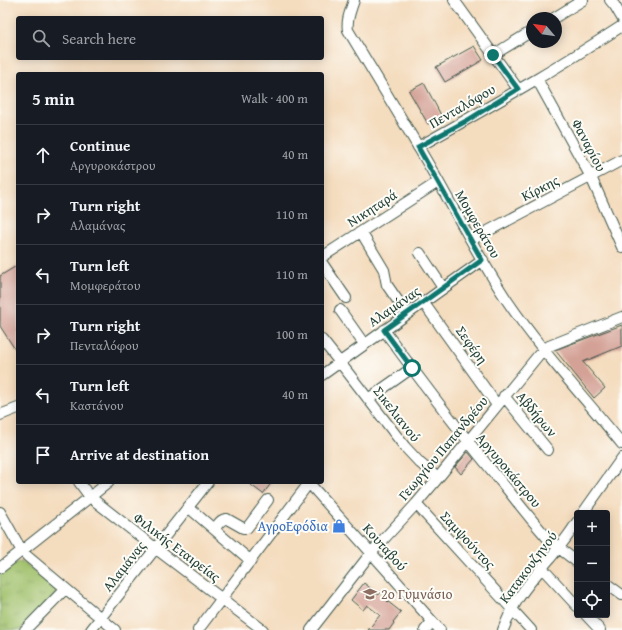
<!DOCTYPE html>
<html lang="en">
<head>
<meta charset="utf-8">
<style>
  :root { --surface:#171b24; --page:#20242c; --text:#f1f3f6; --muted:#9ea1a6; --line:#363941 }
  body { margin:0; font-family:"Gentium Book Plus",serif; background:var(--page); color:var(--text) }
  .controls { position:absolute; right:12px; bottom:12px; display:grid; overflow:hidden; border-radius:4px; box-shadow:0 2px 10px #0003 }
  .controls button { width:36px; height:36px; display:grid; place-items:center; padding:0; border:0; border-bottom:1px solid var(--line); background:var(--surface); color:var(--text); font:20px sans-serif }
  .compass { position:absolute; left:526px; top:12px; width:36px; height:36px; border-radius:50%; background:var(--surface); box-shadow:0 2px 10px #0003; rotate:299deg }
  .stop { position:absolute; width:12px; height:12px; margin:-9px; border:3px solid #0f766e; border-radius:50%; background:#fff }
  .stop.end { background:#0f766e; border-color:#fff; box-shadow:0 1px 4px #0008 }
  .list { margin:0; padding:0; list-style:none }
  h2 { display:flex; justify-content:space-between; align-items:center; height:52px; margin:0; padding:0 16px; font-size:17px }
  h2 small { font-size:13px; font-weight:400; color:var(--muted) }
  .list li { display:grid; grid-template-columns:26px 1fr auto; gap:12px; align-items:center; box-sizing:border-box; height:60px; padding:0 16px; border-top:1px solid var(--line) }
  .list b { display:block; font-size:15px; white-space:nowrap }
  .list p { margin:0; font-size:13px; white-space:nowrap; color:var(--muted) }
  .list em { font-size:13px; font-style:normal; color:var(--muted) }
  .icon { flex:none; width:22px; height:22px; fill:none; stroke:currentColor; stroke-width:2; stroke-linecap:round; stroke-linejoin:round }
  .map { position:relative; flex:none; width:622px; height:630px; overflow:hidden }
  .search { position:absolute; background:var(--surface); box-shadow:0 2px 10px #0003; left:16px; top:16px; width:308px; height:44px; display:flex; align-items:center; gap:10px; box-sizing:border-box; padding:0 14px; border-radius:4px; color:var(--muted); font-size:15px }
  .panel { position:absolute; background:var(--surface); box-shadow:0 2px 10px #0003; left:16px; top:72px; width:308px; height:412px; border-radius:4px }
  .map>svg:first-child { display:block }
  .park { fill:url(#park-tufts); stroke:#5e7e4e }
  .building { fill:#d4a196 }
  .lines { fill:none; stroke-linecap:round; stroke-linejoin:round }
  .minor-casing { stroke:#3f5549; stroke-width:12 }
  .minor { stroke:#fff; stroke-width:10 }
  .route { stroke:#0f766e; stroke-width:5 }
  .labels { text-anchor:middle; stroke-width:4; stroke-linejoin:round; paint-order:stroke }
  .street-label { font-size:14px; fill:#1f3d34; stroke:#fdfcf7 }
  .shop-label { font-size:14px; fill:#366cbe; stroke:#fdfcf7; text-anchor:end }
  .education-label { font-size:14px; fill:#785e54; stroke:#fdfcf7; text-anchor:start }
</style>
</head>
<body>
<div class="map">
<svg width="622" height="630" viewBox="0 0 622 630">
  <defs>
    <pattern id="park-tufts" width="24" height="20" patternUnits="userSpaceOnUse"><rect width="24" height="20" fill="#9ebf68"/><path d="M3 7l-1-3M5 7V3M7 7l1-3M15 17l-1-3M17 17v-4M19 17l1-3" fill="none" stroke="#809c56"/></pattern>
  </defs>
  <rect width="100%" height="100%" fill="#fdfcf7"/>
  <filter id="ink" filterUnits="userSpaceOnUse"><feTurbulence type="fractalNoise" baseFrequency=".025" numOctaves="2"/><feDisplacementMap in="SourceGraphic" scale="8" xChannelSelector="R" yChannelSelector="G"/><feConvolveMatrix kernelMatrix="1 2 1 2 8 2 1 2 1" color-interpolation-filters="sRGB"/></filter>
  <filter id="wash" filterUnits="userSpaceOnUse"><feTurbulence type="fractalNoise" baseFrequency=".012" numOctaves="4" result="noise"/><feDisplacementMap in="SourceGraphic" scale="16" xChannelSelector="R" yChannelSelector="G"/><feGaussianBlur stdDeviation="0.9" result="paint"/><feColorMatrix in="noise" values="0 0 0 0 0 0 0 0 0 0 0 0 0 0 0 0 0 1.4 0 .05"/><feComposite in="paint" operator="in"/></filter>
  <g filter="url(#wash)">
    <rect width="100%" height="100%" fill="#f4dcbe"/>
    <path class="park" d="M21,561L24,562L59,591L21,630H0V575L15,563Z"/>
    <g id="blocks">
      <path class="building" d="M474,46L483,60L445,82L436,67Z
        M424,83L442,117L428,124L409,91Z
        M18,265V354L0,326V276Z
        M622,325V346L583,362L605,388L594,398L555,350Z
        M468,452L474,459L461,474L455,467Z
        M247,482H272L263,494Z
        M364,583L379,595L381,592L389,599L387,601L401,612L393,622L394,623L389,630H368L380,615L367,605L363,610L351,600Z"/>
    </g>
  </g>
  <g filter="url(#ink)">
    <use href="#blocks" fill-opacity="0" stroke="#3f5549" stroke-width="1"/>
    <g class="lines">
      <g class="minor-casing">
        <path id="minor" d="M354,0C351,10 346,20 348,30C378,80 409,130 438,181C461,222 482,263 508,302C542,352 584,397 622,444
          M454,0L518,89
          M610,0L615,6L622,18
          M554,18L583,0
          M493,55L532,31
          M537,79L591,177L622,247
          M418,147C458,125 497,102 537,79C566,62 594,44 622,26
          M361,232L384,270L387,285L407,314
          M471,240L622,160
          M420,253L443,288
          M322,257L438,182
          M322,263L346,298
          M423,302L497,405
          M340,310L364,344
          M384,330C424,385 464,438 508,490C521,507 535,524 549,540L559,548L577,562
          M322,340L349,374L405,447L420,463L438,478
          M322,375L483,260
          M504,396L548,450
          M368,399L412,368
          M0,415L18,408
          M79,482L90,497L155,548L263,630
          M308,482L440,630
          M416,504L531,630
          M188,507L251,561
          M0,512L19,546L27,556L115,630
          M583,513L622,458
          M214,529C218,525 221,518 227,519L243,528H247L268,500
          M0,568L109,482
          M542,568L577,606
          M607,584L622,595
          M586,615L600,630
          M25,630L65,589
          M91,630L208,482
          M198,630L309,483
          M311,630L371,553L416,504L438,478L541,352L549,346L622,317
          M425,630L432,622
          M503,630C507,620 511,611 516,602C534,573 560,551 577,522"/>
      </g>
      <use href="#minor" class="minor"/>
    </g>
  </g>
  <g class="lines" filter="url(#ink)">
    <path class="route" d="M412,368L384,330L482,260L418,147L468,120L518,89L493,55"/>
  </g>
  <defs>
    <g id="shop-bare" transform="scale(1.08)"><path d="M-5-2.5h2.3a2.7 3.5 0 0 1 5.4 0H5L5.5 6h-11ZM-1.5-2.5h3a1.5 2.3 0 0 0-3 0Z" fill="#3f7fe0" stroke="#fdfcf7" stroke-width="2.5" paint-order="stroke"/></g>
    <g id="school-bare" transform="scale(1.08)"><path d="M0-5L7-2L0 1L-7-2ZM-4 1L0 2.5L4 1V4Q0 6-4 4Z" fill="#8d6e63" stroke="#fdfcf7" stroke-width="2.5" paint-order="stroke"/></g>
  </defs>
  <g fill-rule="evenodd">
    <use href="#shop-bare" x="339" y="526"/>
    <use href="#school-bare" x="370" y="594"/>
  </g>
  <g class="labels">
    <g class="street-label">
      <text transform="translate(462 106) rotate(-30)" y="5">Πενταλόφου</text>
      <text transform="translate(589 145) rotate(62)" y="5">Φαναρίου</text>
      <text transform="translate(540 188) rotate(-27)" y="5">Κίρκης</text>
      <text transform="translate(372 208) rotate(-33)" y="5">Νικηταρά</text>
      <text transform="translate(478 224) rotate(60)" y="5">Μομφεράτου</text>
      <text transform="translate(394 306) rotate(-35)" y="5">Αλαμάνας</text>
      <text transform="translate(472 345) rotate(54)" y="5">Σεφέρη</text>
      <text transform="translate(397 414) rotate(52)" y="5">Σικελιανού</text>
      <text transform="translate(537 414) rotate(50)" y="5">Αβδήρων</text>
      <text transform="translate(443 448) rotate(-50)" y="5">Γεωργίου Παπανδρέου</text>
      <text transform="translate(509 470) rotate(50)" y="5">Αργυροκάστρου</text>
      <text transform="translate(468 540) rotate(47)" y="5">Σαμψούντος</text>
      <text transform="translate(177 547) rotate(37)" y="5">Φιλικής Εταιρείας</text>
      <text transform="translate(385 547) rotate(48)" y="5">Κουταβού</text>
      <text transform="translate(124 566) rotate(-52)" y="5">Αλαμάνας</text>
      <text transform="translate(528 567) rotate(-53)" y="5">Κατακουζηνού</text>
    </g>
    <g class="shop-label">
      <text x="328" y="531">ΑγροΕφόδια</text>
    </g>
    <g class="education-label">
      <text x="381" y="599">2ο Γυμνάσιο</text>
    </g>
  </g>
</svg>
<div class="controls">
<button>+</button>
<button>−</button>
<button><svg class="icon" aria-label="locate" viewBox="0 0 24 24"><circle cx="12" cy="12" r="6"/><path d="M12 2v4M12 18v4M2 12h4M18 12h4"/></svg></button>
</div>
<svg class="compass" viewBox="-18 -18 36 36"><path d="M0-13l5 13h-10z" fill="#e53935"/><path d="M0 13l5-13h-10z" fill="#9ea1a6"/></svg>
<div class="stop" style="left:412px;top:368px"></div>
<div class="stop end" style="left:493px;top:55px"></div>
<div class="search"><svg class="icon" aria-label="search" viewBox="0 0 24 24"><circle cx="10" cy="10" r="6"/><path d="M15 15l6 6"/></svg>Search here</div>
<section class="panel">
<h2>5 min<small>Walk · 400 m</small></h2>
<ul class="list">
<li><svg class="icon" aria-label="ahead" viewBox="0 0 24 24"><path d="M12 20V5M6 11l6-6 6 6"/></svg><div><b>Continue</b><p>Αργυροκάστρου</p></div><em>40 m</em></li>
<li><svg class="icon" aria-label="right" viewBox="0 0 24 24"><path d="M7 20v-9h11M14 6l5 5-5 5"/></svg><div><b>Turn right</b><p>Αλαμάνας</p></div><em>110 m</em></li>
<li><svg class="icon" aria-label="left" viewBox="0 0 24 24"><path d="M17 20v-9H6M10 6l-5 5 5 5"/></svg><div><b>Turn left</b><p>Μομφεράτου</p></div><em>110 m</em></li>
<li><svg class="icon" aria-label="right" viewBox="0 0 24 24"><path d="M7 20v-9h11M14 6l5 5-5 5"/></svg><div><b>Turn right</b><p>Πενταλόφου</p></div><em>100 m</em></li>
<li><svg class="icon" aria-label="left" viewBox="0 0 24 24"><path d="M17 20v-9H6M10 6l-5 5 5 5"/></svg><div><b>Turn left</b><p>Καστάνου</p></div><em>40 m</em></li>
<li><svg class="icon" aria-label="arrive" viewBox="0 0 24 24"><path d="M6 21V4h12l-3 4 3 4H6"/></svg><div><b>Arrive at destination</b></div></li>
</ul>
</section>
</div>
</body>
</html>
